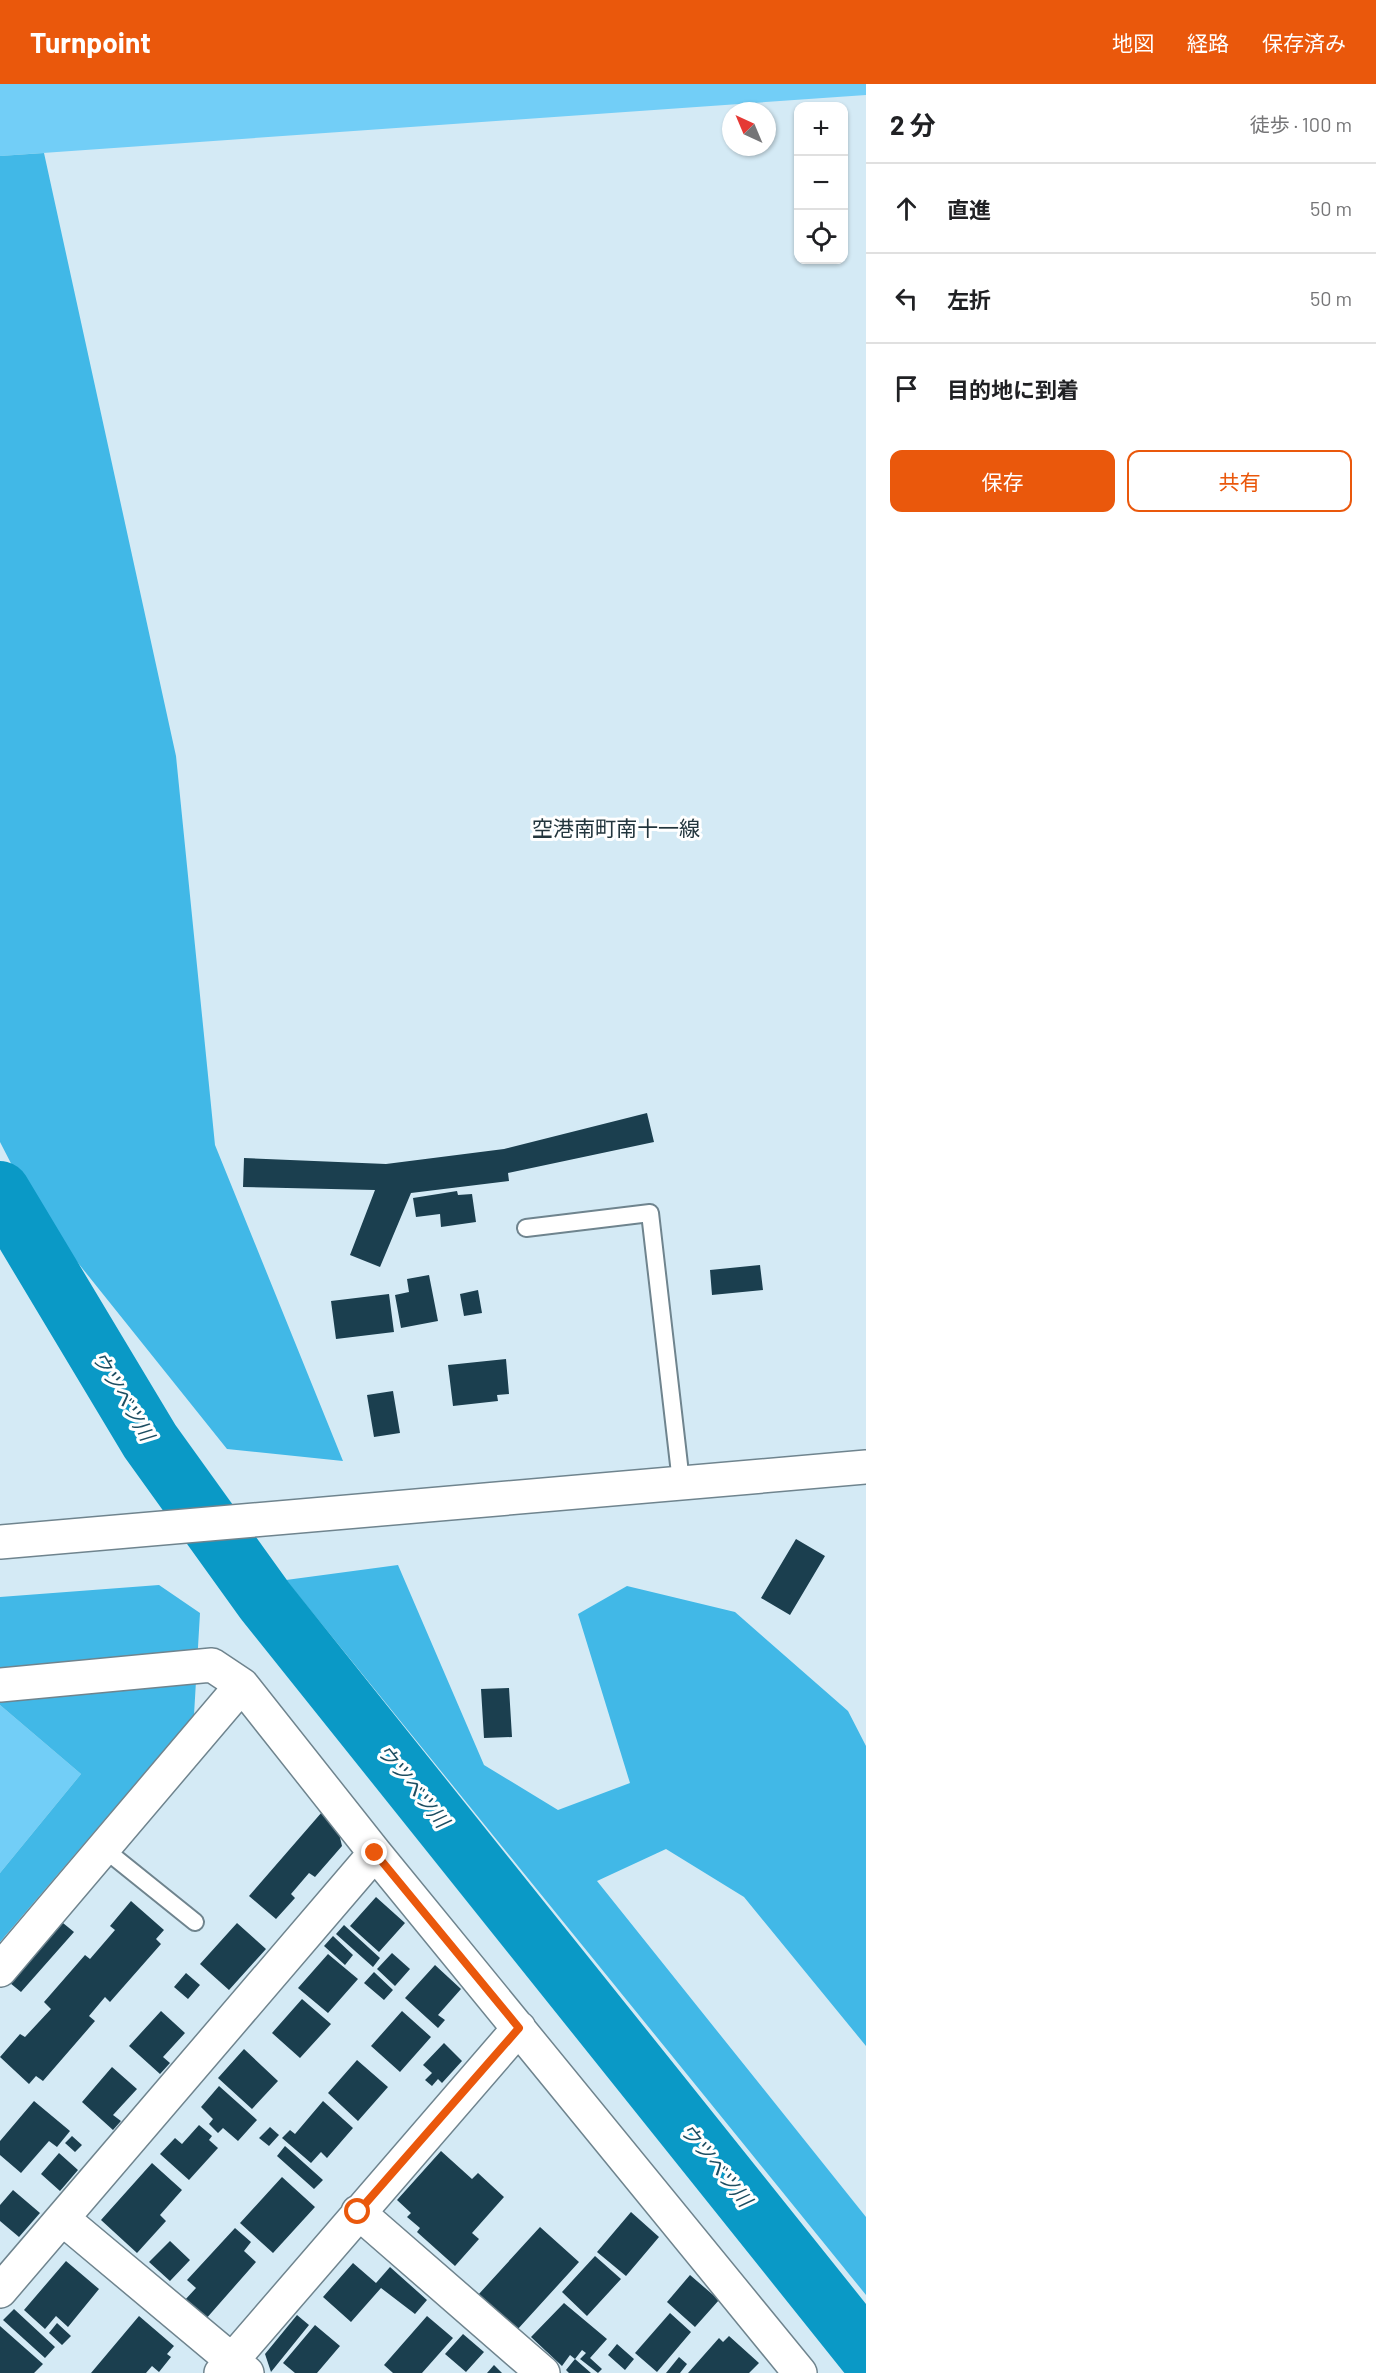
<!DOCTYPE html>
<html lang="ja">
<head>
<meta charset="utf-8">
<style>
  :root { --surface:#fff; --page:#f2f2f2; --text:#202124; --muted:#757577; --line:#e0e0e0; --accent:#ea580c }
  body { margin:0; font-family:Barlow,"Noto Sans JP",sans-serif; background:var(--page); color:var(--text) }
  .controls { position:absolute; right:18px; top:18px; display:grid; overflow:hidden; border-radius:12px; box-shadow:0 2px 4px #0004 }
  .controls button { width:54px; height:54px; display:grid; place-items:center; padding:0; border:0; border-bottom:2px solid var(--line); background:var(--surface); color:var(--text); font:30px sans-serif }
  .compass { position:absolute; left:722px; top:18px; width:54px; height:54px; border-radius:50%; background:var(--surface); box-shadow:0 2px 4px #0004; rotate:316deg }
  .stop { position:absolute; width:18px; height:18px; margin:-14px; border:4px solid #ea580c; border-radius:50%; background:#fff }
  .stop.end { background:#ea580c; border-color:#fff; box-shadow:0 2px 6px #0008 }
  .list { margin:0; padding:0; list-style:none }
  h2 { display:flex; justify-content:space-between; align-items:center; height:78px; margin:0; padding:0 24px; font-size:26px }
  h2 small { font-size:20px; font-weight:400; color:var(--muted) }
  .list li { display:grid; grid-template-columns:39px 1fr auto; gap:18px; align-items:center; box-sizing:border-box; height:90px; padding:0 24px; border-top:2px solid var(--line) }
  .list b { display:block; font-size:22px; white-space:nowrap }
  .list em { font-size:20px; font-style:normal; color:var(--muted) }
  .actions { display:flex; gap:12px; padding:18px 24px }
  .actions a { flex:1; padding:14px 0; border:2px solid var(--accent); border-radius:12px; text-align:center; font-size:21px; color:var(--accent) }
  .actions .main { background:var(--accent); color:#fff }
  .icon { flex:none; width:33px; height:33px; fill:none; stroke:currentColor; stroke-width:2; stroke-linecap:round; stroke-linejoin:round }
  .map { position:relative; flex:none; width:866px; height:2289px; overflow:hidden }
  header { display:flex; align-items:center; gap:36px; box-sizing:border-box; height:84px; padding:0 30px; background:var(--accent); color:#fff }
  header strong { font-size:28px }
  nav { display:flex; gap:33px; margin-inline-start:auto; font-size:21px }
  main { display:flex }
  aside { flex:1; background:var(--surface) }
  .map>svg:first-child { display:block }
  .green { fill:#72cef7 }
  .forest { fill:#41b8e7 }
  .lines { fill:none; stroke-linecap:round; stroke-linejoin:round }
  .river { stroke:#0a99c6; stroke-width:60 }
  .building { fill:#1b3f4f }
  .service-casing { stroke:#6f848e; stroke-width:20 }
  .minor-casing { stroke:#6f848e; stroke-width:36 }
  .service { stroke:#fff; stroke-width:16 }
  .minor { stroke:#fff; stroke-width:33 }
  .route { stroke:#ea580c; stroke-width:8 }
  .labels { text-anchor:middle; stroke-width:6; stroke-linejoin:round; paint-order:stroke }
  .water-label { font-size:20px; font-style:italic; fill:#1d4e62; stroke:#fff }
  .quarter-label { font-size:21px; fill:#22353d; stroke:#fff }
</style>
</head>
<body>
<header>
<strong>Turnpoint</strong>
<nav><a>地図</a><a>経路</a><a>保存済み</a></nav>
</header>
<main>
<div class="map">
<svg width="866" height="2289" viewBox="0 0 866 2289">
  <rect width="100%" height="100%" fill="#d4eaf5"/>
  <path class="green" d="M0,0H866V11L0,72Z
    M0,1621L81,1690L0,1789Z"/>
  <path class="forest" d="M44,69L176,672L215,1061L343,1377L227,1365L34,1124L0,1058V72Z
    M398,1481L484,1681L558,1726L630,1699L578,1530L627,1502L735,1528L848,1627L866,1662V1962L744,1813L666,1765L597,1797L866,2133V2211L286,1496Z
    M159,1501L200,1529L194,1631L0,1858V1789L81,1690L0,1621V1513Z"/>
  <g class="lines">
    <path class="river" d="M0,1107L150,1357L265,1517L866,2268"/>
  </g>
  <path class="building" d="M647,1029L654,1058L508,1089L509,1097L411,1109L380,1183L350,1171L375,1106L243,1103L244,1074L386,1080L504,1065Z
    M457,1107L458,1111L472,1110L476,1138L441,1143L440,1130L416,1133L413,1114Z
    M760,1181L763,1206L712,1211L710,1186Z
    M429,1191L438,1237L401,1244L395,1211L409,1208L407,1195Z
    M478,1206L482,1229L464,1232L460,1210Z
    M389,1210L394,1248L336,1255L331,1217Z
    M506,1275L509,1310L497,1311L498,1317L453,1322L448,1281Z
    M393,1307L400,1349L374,1353L367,1311Z
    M796,1455L825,1472L790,1531L761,1514Z
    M509,1604L512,1653L484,1654L481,1605Z
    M322,1728L337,1741L342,1762L315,1793L309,1789L291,1810L295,1814L276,1835L249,1812Z
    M376,1813L405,1839L379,1868L350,1842Z
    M131,1817L164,1846L156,1855L161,1860L110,1918L105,1913L89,1932L95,1937L43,1997L36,1992L29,2000L0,1973L20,1950L25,1953L51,1925L44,1918L85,1871L90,1875L115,1846L110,1842Z
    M63,1839L74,1848L21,1908L10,1899Z
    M237,1839L266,1865L229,1906L200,1880Z
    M344,1841L380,1874L373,1883L336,1850Z
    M333,1852L353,1871L345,1881L324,1862Z
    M392,1869L410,1885L395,1902L377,1885Z
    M328,1870L358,1895L328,1929L298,1904Z
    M435,1881L461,1905L438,1931L445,1936L438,1944L405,1914Z
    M374,1888L393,1906L384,1916L364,1899Z
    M186,1889L200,1901L188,1915L174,1903Z
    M302,1915L331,1940L300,1974L272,1949Z
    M161,1927L185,1949L163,1973L170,1979L160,1990L129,1962Z
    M402,1927L431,1953L400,1988L371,1962Z
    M444,1959L462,1977L442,1999L438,1995L432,2002L425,1996L432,1989L423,1981Z
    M244,1965L278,1997L252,2025L218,1994Z
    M357,1976L388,2003L358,2037L328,2009Z
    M112,1983L137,2005L113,2031L121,2037L113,2046L82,2018Z
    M219,2002L257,2036L238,2057L223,2044L218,2049L209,2040L213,2035L201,2023Z
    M34,2017L70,2047L57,2063L49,2057L21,2089L0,2071V2057Z
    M323,2017L353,2044L327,2074L321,2068L311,2079L282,2054L290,2046L295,2050Z
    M199,2041L212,2052L209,2056L218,2064L189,2096L160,2070L175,2054L182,2060Z
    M270,2043L279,2051L269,2062L259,2054Z
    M72,2052L82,2061L75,2068L65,2059Z
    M285,2062L323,2096L314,2105L277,2072Z
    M441,2067L472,2095L478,2089L504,2113L472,2149L479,2155L455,2182L417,2148L420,2144L407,2133L411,2129L397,2116Z
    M59,2069L78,2086L60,2107L41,2090Z
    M152,2079L182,2106L160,2131L166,2137L137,2169L101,2136Z
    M282,2093L315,2123L273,2169L240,2139Z
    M13,2106L40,2129L19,2153L0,2137V2121Z
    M631,2128L659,2153L626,2192L597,2168Z
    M540,2143L579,2178L517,2246L478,2211Z
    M235,2144L251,2158L244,2167L256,2178L205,2236L184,2217L196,2204L187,2196Z
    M170,2157L190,2176L170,2197L149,2178Z
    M595,2172L621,2195L587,2232L562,2208Z
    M66,2177L99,2205L68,2243L56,2232L45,2245L24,2226Z
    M353,2179L376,2199L390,2183L427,2216L415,2230L381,2204L351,2238L323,2213Z
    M690,2191L719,2216L695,2243L667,2218Z
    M564,2219L607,2255L590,2274L602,2285L598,2289L580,2275L586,2269L582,2266L575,2275L570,2271L562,2282L531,2253Z
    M14,2225L55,2263L45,2274L3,2236Z
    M670,2229L691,2248L657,2288L635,2269Z
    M297,2231L309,2241L271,2288L265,2270Z
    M139,2232L174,2262L167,2270L171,2273L159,2288L152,2282L146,2289H91Z
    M427,2232L453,2254L422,2289H393L384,2281Z
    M57,2239L71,2252L62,2261L49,2249Z
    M315,2241L340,2262L317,2289H295L283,2279Z
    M0,2242L43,2280L34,2289H0Z
    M463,2250L484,2268L466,2288L445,2270Z
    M729,2252L759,2279L749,2289H688L719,2254L723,2258Z
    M617,2260L634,2275L625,2286L608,2271Z
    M679,2273L687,2280L680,2289H666Z
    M575,2275L591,2289H569L566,2286Z
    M494,2281L502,2289H487Z"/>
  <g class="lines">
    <g class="service-casing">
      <path id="service" d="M526,1144L650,1129L681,1398
        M103,1764L195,1838"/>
    </g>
    <g class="minor-casing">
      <path id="minor" d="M0,1458L866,1383
        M0,1601L212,1581L242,1601L375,1769L800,2289
        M0,1886L242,1601
        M358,2128L543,2289
        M63,2135L247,2289
        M0,2207L375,1769
        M221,2289L519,1944"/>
    </g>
    <use href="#service" class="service"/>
    <use href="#minor" class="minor"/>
  </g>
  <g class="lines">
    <path class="route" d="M358,2128L519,1944L375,1769"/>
  </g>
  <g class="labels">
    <g class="water-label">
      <text transform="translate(123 1312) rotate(59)" y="7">ウツベツ川</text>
      <text transform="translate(413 1702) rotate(51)" y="7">ウツベツ川</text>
      <text transform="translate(716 2081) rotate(51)" y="7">ウツベツ川</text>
    </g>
    <g class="quarter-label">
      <text x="616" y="752">空港南町南十一線</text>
    </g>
  </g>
</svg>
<div class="controls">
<button>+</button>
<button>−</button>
<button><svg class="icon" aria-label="locate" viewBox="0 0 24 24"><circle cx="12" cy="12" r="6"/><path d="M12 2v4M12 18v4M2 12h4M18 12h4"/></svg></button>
</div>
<svg class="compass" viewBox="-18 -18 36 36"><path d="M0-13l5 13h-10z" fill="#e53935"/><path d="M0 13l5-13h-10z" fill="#757577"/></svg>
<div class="stop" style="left:358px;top:2128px"></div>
<div class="stop end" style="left:375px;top:1769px"></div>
</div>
<aside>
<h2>2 分<small>徒歩 · 100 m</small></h2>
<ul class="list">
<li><svg class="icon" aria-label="ahead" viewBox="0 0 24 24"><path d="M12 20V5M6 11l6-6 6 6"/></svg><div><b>直進</b></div><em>50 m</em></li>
<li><svg class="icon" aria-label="left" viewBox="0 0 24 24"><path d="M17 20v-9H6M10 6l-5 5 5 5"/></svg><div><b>左折</b></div><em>50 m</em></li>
<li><svg class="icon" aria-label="arrive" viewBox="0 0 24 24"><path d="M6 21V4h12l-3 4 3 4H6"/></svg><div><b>目的地に到着</b></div></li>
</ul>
<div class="actions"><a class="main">保存</a><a>共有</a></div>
</aside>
</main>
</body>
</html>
